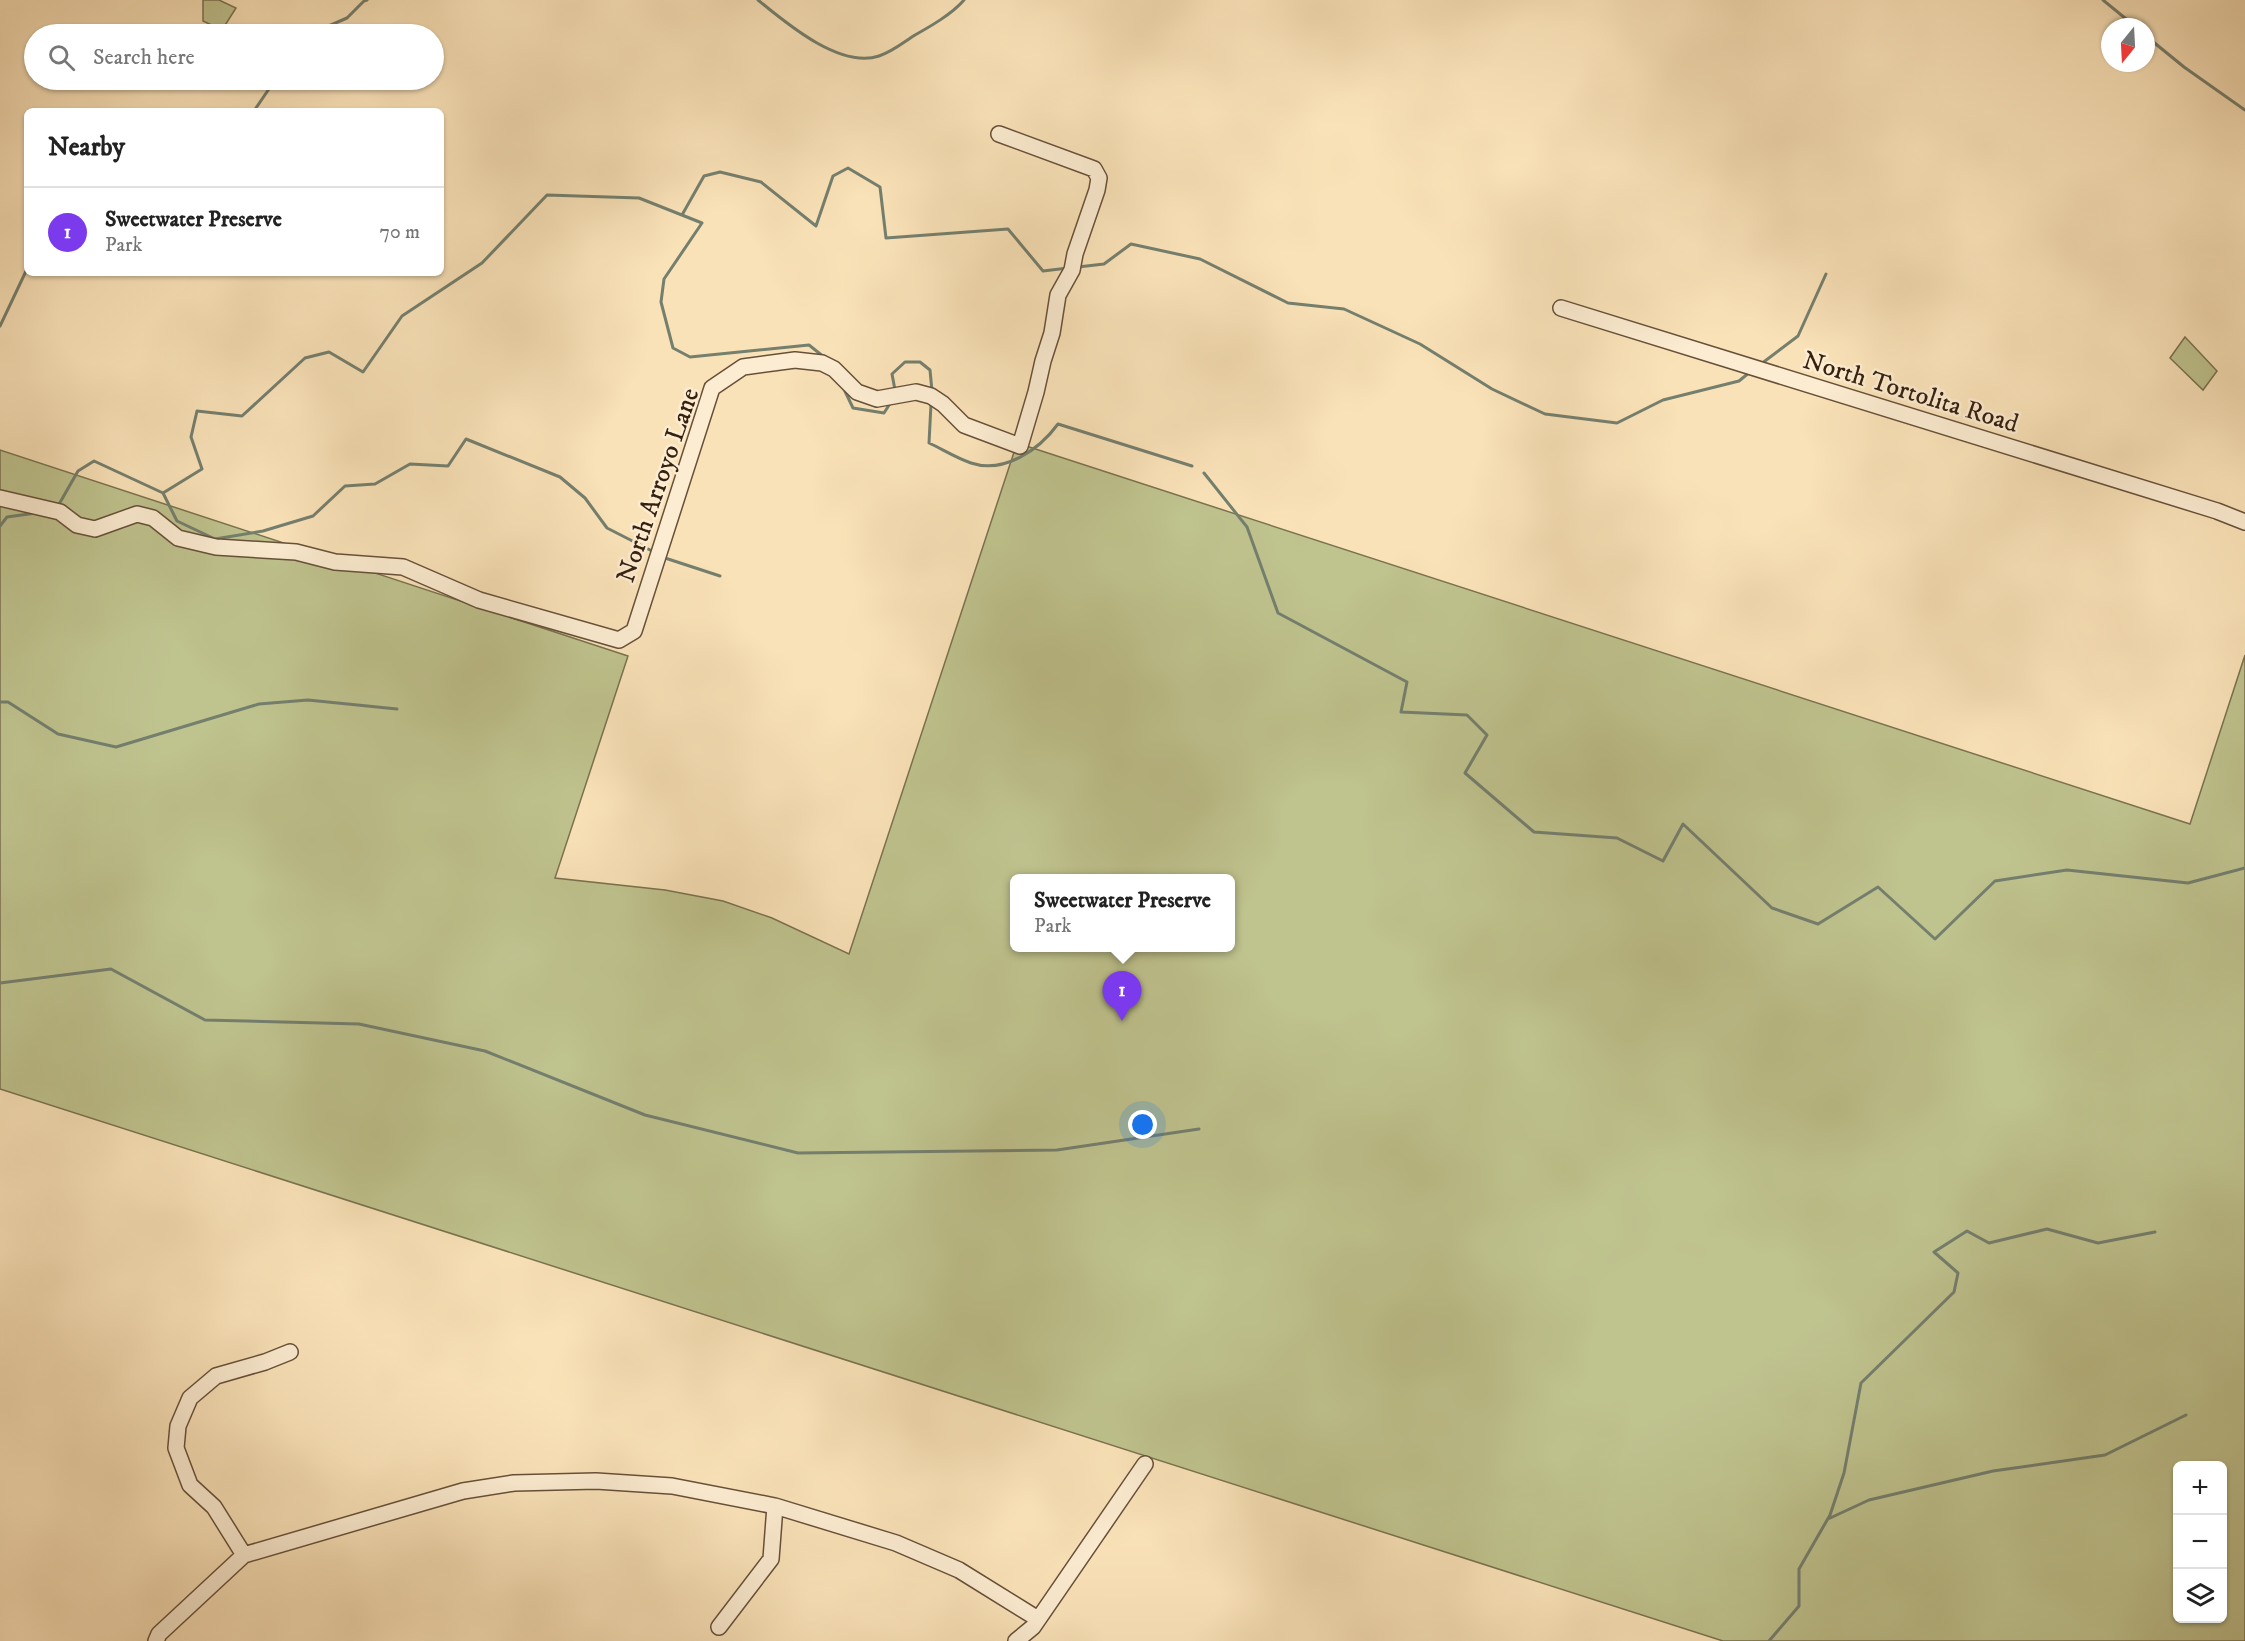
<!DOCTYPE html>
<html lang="en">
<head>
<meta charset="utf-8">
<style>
  :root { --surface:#fff; --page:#f6f6f6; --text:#222; --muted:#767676; --line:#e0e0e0; --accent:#7c3aed }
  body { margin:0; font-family:"IM FELL DW Pica",serif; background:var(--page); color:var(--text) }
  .controls { position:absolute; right:18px; bottom:18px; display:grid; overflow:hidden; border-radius:9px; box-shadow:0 2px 4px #0004 }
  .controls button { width:54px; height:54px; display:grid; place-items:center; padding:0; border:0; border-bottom:2px solid var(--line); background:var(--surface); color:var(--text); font:30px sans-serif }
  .compass { position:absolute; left:2101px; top:18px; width:54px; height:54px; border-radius:50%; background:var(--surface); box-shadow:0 2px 4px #0004; rotate:198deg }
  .you { position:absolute; left:1143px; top:1125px; width:21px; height:21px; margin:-15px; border:4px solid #fff; border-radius:50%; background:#1a73e8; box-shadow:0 0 0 9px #1a73e833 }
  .badge { display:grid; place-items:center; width:39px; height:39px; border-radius:50%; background:var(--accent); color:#fff; font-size:20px; font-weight:700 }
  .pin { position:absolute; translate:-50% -50px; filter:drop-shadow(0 2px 3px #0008) }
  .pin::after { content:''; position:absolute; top:32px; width:21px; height:18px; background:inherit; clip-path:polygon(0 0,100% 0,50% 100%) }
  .popup { position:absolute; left:1010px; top:874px; width:225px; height:78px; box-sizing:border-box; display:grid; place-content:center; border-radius:9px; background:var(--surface); filter:drop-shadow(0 2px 4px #0005); font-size:20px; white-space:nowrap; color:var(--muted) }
  .popup b { font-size:22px; color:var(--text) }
  .popup::after { content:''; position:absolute; left:50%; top:100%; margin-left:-12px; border:12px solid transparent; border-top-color:var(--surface) }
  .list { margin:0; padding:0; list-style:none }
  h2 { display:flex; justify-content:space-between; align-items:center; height:78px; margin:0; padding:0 24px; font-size:26px }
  h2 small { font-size:20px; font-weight:400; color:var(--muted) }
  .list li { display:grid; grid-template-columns:39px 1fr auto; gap:18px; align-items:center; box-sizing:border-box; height:90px; padding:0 24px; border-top:2px solid var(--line) }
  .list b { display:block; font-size:22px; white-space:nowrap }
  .list p { margin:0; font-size:20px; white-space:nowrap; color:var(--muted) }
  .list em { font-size:20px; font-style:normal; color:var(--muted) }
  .icon { flex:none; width:33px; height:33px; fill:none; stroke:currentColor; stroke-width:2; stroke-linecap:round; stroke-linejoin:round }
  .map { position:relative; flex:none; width:2245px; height:1641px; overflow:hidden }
  .search { position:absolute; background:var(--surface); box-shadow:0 2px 4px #0004; left:24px; top:24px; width:420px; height:66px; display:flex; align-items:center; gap:15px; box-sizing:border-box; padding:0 21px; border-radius:33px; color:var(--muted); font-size:22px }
  .panel { position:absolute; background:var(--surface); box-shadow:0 2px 4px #0004; left:24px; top:108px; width:420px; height:168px; border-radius:9px }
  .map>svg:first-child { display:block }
  .green { fill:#bfc38e; stroke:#7a724f; stroke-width:1.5; fill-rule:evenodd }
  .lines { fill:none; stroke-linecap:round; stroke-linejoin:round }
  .stream { stroke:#747f6e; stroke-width:3 }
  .minor-casing { stroke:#67503a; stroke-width:18 }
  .minor { stroke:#fcecd1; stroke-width:15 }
  .labels { text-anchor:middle; stroke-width:5; stroke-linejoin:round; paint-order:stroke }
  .street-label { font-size:26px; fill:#362010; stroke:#fcecd1 }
</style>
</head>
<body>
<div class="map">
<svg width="2245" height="1641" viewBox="0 0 2245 1641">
  <rect width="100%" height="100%" fill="#fae2b8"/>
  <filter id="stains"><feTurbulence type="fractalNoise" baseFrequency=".00333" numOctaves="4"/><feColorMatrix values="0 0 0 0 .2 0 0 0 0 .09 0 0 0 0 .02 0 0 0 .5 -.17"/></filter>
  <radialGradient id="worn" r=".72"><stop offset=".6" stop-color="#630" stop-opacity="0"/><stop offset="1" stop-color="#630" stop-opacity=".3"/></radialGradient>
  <path class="green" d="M203,0H219L236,8L222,30L203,21Z
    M2185,337L2217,371L2203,390L2170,358Z
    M1017,443L2190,824L2245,655V1641H1723L0,1089V450L628,656L555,878L665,890L723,901L772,918L849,954ZM1014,878H1230V948H1014ZM2178,1466H2222V1618H2178Z"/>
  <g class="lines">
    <path class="stream" d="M758,0C786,23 840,69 879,56C892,52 904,42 915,35C931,26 952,14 964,0
      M2103,0L2136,27
      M310,34L347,18L364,1L367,0
      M2146,36L2184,67L2245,110
      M254,111L275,80
      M682,215L704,176L720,172L761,182L816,226L833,176L848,168L880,187L886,238L1008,229L1043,271L1068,268
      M1078,267L1104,264L1131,244L1200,259L1288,303L1344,309L1420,344L1492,389L1545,414L1617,423L1663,400L1739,381L1750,372
      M0,326L27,269
      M1761,364L1798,336L1826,274
      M843,387L853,408L884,413L891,402
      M895,390L892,374L905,362H920L930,370L932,391
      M931,404L929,443C942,449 956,458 971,463C1004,474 1039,450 1058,424L1192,466
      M1204,473L1247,527L1278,613L1407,682L1401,712L1467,715L1487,735L1465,773L1534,832L1617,838L1663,861L1683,824L1772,908L1818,924L1878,887L1935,939L1995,881L2067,870L2188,883L2245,868
      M163,493L177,521L215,539L263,531L313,516L345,486L375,484L410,464L448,466L466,439L560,477L585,498L607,528L654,552
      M58,506L78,471L94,461L163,493L202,469L191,437L197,411L242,416L305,358L329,352L363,372L402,316L482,263L547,195L639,198L702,223L664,279L661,302L673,348L690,357L809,345L824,357
      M0,526L7,517L36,513
      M662,557L720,576
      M0,702H8L58,734L116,747L259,704L308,700L397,709
      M0,983L111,969L205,1020L359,1024L485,1051L645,1115L798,1153L1057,1150L1199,1129
      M1828,1519L1869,1500L1993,1471L2105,1455L2186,1415
      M1769,1641L1799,1606V1569L1830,1515L1844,1473L1861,1383L1954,1292L1958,1273L1934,1252L1967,1231L1989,1243L2047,1229L2098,1243L2155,1232"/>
    <g class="minor-casing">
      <path id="minor" d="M1561,308L2217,511L2245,522
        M0,498L60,512L77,525L95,529L137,514L153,518L178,538L216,547L296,552L335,562L403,567L479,600L619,640L634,631L712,388L743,367L795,360L822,363L834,369L857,392L877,399L916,392L931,396L943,404L964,425L1020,446L1036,392L1043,361L1052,333L1058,295L1072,270L1075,254L1097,190L1099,178L1094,169L999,134
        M244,1555L214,1507L190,1485L176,1448L178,1426L190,1398L216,1376L265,1362L290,1352
        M719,1627L771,1559L775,1506
        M156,1641L159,1634L244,1555L463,1491L514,1483L596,1481L672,1486L775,1506L896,1543L959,1570L1038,1619
        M1016,1641L1033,1627L1145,1464"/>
    </g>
    <use href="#minor" class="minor"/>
  </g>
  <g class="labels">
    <g class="street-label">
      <text transform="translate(1911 391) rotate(17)" y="9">North Tortolita Road</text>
      <text transform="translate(657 485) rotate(-71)" y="9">North Arroyo Lane</text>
    </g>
  </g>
  <rect width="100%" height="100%" filter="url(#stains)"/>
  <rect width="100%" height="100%" fill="url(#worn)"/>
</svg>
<div class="controls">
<button>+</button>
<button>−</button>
<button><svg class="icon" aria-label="layers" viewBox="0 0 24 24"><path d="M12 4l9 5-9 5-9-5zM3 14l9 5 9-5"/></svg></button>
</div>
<svg class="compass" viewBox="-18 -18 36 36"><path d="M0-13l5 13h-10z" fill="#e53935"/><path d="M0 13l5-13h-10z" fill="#767676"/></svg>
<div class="you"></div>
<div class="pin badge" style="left:1122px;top:1021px">1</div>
<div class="popup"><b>Sweetwater Preserve</b>Park</div>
<div class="search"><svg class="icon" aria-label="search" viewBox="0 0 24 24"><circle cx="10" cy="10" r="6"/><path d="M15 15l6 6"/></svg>Search here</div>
<section class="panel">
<h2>Nearby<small></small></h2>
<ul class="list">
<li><span class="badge">1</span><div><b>Sweetwater Preserve</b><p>Park</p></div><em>70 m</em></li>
</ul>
</section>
</div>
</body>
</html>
